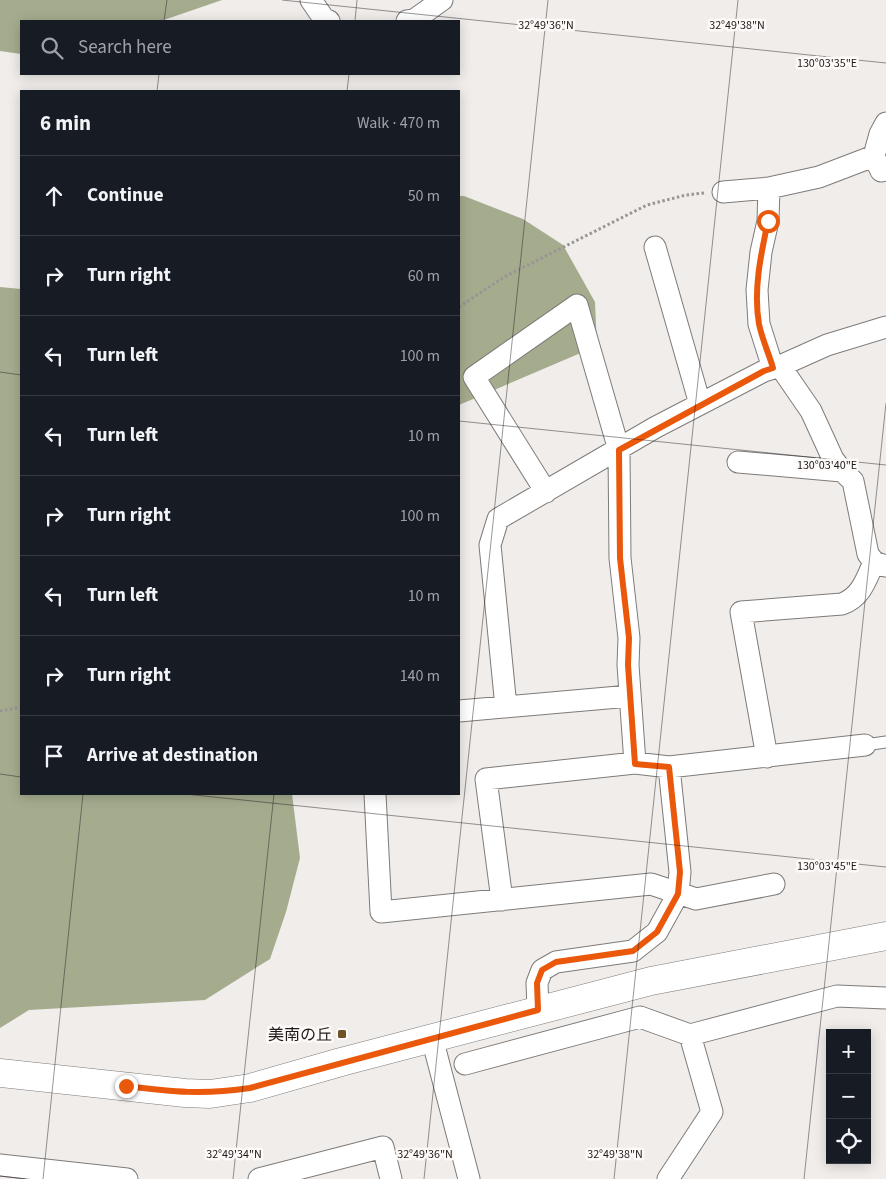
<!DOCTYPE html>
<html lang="en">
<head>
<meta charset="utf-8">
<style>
  :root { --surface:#171b24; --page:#20242c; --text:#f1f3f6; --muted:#9ea1a6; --line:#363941 }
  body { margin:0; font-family:"Source Sans 3","Noto Sans JP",sans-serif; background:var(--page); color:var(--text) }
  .controls { position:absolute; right:15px; bottom:15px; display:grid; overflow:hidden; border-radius:0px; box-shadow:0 2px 12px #0003 }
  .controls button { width:45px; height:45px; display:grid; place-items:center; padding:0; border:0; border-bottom:1px solid var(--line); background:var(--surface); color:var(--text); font:25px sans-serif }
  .stop { position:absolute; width:15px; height:15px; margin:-11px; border:4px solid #ea580c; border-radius:50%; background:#fff }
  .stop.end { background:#ea580c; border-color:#fff; box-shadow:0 1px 5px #0008 }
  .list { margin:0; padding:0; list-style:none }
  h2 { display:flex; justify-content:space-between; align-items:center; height:65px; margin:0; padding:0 20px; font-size:21px }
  h2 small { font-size:16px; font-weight:400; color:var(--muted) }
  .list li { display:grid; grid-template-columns:32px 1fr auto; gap:15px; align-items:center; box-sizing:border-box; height:80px; padding:0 20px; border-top:1px solid var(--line) }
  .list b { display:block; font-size:19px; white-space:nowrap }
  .list em { font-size:16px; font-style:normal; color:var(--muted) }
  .icon { flex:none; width:28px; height:28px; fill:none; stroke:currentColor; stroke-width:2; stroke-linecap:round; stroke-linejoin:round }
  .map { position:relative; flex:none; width:886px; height:1179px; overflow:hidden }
  .search { position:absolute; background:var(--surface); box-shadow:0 2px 12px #0003; left:20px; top:20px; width:440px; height:55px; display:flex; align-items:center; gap:12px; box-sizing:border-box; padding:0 18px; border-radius:0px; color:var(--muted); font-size:19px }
  .panel { position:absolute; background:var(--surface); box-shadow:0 2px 12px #0003; left:20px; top:90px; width:440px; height:705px; border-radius:0px }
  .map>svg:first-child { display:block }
  .forest { fill:#a5ac8e }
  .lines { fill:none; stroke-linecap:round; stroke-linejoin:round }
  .service-casing { stroke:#7e7b79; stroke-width:13 }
  .minor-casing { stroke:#7e7b79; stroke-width:23 }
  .tertiary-casing { stroke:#7e7b79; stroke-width:29 }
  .path { stroke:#989594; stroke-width:3; stroke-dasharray:2.5 2.5; stroke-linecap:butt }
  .service { stroke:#fff; stroke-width:11 }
  .minor { stroke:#fff; stroke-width:21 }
  .tertiary { stroke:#fff; stroke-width:28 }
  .route { stroke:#ea580c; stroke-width:6 }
  .ticks { fill:none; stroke:#1d1b1b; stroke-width:1; stroke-opacity:0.45 }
  .poi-dot { fill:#6f5326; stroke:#fefaf8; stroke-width:2 }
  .labels { text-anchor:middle; stroke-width:5; stroke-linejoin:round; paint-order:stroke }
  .poi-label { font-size:16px; fill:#1d1b1b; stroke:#fefaf8; text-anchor:end }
  .ticks-label { font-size:12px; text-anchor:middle; fill:#1d1b1b; stroke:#fefaf8; stroke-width:5; stroke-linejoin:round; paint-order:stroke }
</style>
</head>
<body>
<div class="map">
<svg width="886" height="1179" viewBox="0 0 886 1179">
  <rect width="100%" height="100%" fill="#f0edeb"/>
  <path class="forest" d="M0,0H222L161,21H21V54L0,51Z
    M459,196H464L523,219L563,245L595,302L597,346L459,405Z
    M0,287L21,289V794H292L300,858L286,912L270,959L205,1000L29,1010L0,1028Z"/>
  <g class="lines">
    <g class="service-casing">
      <path id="service" d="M865,745L886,742"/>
    </g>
    <g class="minor-casing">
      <path id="minor" d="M311,0L324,19L329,21
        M407,21L414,20L442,0
        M874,156L881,171L886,170
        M769,188L768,221L761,252L757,290L759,324L773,368
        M723,192L769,188L819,177L874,156L880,134L886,123
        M655,247L700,404
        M780,366L811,411L833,459L842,471L853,481L868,554L874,562L886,566
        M738,462L842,471
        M546,492L474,377L577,305L619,450L620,558L629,638L628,665L635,763
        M506,707L490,545L498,519L656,427L764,371L780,366L827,345L886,327
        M459,711L630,696
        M767,757L741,612L842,604C861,597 866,580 874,562
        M375,794L381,912L651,884L696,899L774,884
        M502,900L486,779L635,763L669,767L865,745
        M538,1010L537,983L542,970L556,962L633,951L657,932L678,894L680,872L669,767
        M690,1035L837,996L886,998
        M432,1038L469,1179
        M465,1064L640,1017L690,1035L712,1112L668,1179
        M0,1165L127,1179
        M259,1179L383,1147L391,1179"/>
    </g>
    <g class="tertiary-casing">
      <path id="tertiary" d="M0,1073L185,1093L210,1094L250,1088L341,1062L651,981L886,936"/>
    </g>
    <path class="path" d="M459,307L504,277L647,205L686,195L704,193
      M0,711L21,707"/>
    <use href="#service" class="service"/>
    <use href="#minor" class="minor"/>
    <use href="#tertiary" class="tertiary"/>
  </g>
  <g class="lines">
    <path class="route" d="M126,1086C173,1092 203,1095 250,1088L538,1010L537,983L542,970L556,962L633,951L657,932L678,894L680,872L669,767L635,764L628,665L629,638L620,558L619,450L764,371L773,368C769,354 762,339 759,324C753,290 761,254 768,221"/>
  </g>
  <path class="ticks" d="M282,0L886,63M164,21L167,0M355,21L357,0M157,91L159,74M347,91L349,74M0,372L21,375M459,421L886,465M0,774L21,777M185,794L886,867M0,1176L26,1179M43,1179L83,794M233,1179L274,794M424,1179L548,0M614,1179L738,0M804,1179L886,403"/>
  <rect class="poi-dot" x="337" y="1029" width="10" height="10" rx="2.5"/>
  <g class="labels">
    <g class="poi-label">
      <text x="332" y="1040">美南の丘</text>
    </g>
  </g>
  <g class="ticks-label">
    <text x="546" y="29">32°49'36"N</text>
    <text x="737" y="29">32°49'38"N</text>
    <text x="827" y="67">130°03'35"E</text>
    <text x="827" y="469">130°03'40"E</text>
    <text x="827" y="870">130°03'45"E</text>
    <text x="234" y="1158">32°49'34"N</text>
    <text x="425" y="1158">32°49'36"N</text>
    <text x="615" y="1158">32°49'38"N</text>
  </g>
</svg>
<div class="controls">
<button>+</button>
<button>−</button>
<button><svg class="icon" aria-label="locate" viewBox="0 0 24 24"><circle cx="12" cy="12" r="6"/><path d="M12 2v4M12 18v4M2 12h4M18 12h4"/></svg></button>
</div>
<div class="stop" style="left:768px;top:221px"></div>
<div class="stop end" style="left:126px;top:1086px"></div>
<div class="search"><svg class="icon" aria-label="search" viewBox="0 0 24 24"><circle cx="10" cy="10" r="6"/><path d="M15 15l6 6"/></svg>Search here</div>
<section class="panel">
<h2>6 min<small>Walk · 470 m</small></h2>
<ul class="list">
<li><svg class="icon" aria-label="ahead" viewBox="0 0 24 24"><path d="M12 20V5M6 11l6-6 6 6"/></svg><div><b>Continue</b></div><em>50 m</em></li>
<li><svg class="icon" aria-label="right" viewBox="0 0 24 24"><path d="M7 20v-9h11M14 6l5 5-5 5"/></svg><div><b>Turn right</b></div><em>60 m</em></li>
<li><svg class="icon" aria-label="left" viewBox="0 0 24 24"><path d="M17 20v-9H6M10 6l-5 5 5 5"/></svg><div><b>Turn left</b></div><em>100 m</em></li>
<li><svg class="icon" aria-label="left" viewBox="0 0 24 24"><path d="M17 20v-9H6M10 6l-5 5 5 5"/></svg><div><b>Turn left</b></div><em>10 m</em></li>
<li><svg class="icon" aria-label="right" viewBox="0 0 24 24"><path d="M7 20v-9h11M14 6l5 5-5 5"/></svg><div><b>Turn right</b></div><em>100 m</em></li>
<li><svg class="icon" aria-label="left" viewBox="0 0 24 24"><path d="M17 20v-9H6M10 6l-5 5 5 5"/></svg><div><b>Turn left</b></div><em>10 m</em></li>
<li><svg class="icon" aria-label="right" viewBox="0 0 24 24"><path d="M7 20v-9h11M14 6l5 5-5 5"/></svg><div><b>Turn right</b></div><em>140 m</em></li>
<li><svg class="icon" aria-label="arrive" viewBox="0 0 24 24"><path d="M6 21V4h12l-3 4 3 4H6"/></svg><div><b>Arrive at destination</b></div></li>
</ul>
</section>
</div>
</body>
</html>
